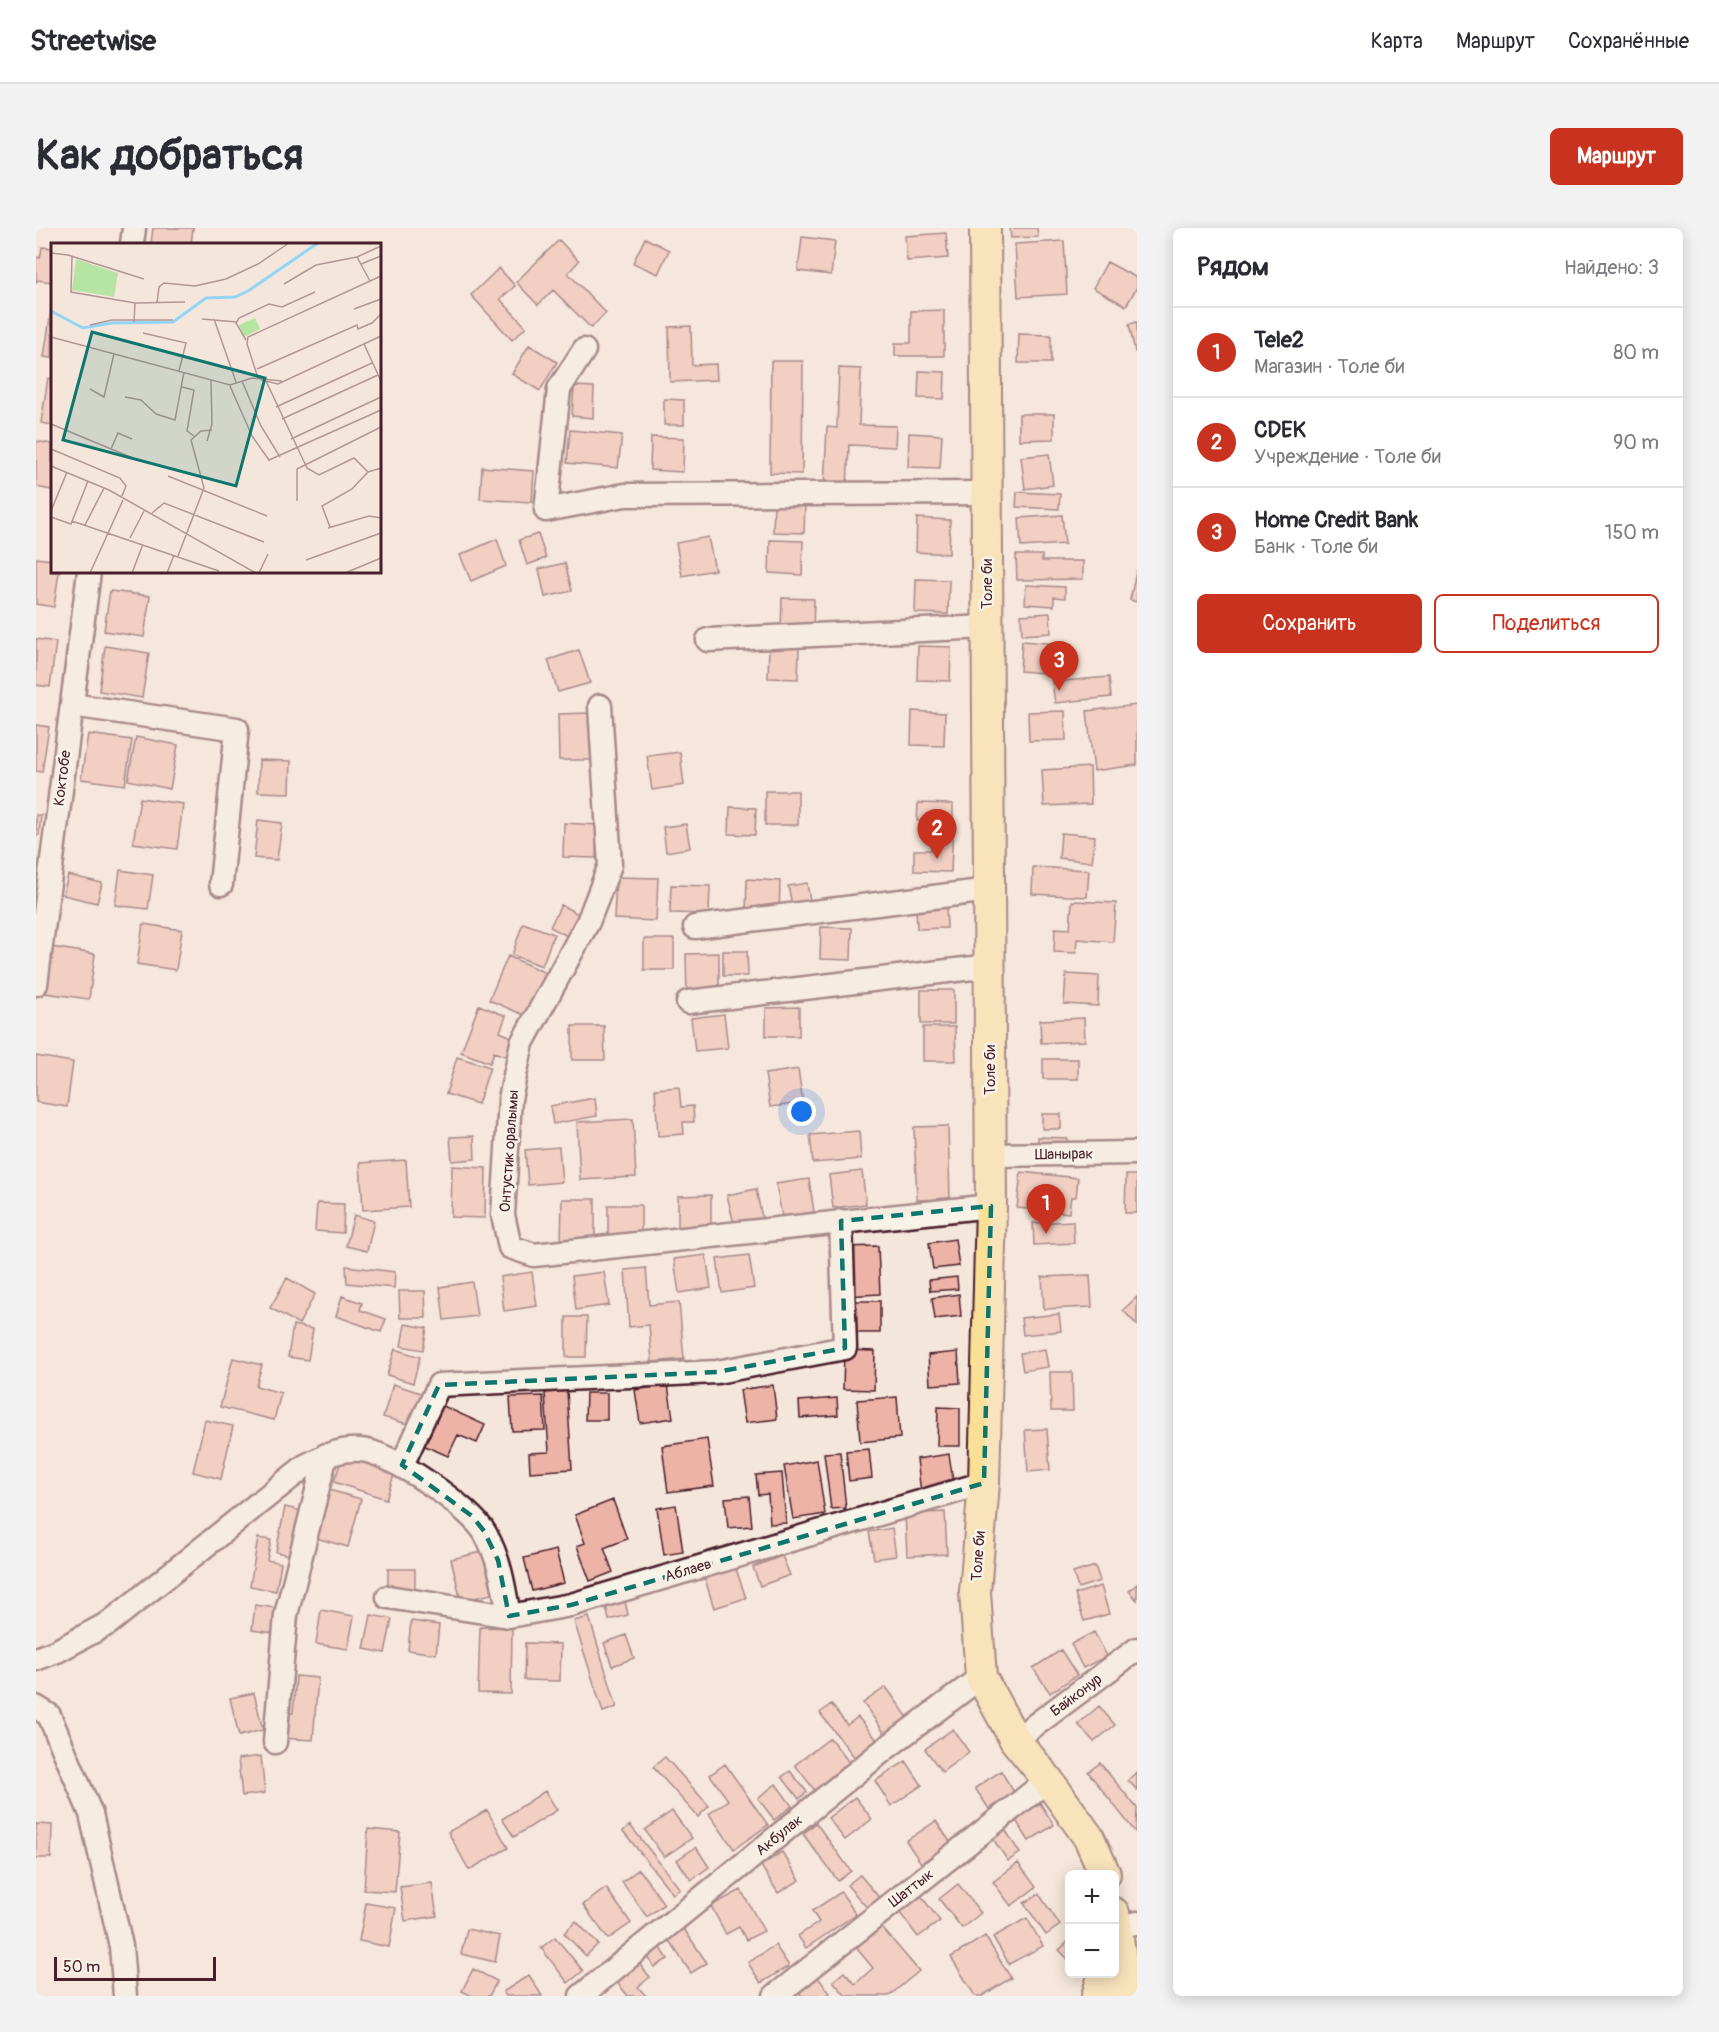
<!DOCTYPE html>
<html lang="ru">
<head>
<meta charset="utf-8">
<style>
  :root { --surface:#fff; --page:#f2f2f3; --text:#2b2b33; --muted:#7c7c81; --line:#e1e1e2; --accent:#c8321e }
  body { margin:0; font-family:Pangolin,sans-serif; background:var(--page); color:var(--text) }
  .controls { position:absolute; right:18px; bottom:18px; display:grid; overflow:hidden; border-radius:9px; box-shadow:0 3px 15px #0003 }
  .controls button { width:54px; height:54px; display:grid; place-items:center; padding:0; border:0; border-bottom:2px solid var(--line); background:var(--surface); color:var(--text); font:30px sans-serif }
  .scale { position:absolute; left:18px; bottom:15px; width:162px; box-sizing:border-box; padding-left:6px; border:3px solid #4a1f2b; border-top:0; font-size:16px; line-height:21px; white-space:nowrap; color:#4a1f2b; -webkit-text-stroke:4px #f7f3e8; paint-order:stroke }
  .you { position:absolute; left:766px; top:884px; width:21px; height:21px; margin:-15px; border:4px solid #fff; border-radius:50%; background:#1a73e8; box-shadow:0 0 0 9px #1a73e833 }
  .badge { display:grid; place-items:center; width:39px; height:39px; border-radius:50%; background:var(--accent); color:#fff; font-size:20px; font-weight:700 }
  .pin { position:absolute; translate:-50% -50px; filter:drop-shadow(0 2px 3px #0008) }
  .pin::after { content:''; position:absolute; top:32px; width:21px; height:18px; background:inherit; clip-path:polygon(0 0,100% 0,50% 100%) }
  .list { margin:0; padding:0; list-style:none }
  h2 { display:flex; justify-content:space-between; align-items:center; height:78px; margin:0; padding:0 24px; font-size:26px }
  h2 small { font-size:20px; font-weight:400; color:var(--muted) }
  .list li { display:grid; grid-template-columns:39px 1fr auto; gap:18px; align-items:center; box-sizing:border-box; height:90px; padding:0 24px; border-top:2px solid var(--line) }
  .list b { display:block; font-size:22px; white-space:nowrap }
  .list p { margin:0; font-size:20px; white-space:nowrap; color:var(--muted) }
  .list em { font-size:20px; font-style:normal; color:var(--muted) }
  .actions { display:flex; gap:12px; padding:18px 24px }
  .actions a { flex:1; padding:14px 0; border:2px solid var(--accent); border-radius:9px; text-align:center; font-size:21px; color:var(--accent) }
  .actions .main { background:var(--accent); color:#fff }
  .map { position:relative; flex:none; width:1101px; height:1768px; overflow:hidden; border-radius:9px }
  header { display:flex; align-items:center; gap:36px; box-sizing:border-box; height:84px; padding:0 30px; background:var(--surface); border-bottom:2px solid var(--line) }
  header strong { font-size:28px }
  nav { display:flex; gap:33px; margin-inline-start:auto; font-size:21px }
  .intro { display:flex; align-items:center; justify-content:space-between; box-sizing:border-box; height:144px; padding:0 36px }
  h1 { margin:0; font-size:42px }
  .button { padding:15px 27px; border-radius:9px; background:var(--accent); color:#fff; font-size:21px; font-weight:700 }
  main { display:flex; gap:36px; padding:0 36px }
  aside { flex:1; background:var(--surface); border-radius:9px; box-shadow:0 3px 15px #0003 }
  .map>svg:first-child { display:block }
  .building { fill:#ecb3a6; stroke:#4a1f2b; stroke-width:1.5 }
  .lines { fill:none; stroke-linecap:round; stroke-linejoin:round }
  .minor-casing { stroke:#4a1f2b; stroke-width:27 }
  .major-casing { stroke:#4a1f2b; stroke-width:34 }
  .minor { stroke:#f7f3e8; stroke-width:22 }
  .major { stroke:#fadf96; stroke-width:30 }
  .marked { fill:none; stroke:#0f766e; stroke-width:4.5; stroke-dasharray:12 8; stroke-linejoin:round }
  .labels { text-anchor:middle; stroke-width:5; stroke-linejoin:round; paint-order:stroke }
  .street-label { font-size:15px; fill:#4a1f2b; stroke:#f7f3e8 }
  .inset-river { fill:none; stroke:#93d5f5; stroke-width:3 }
  .inset-road { fill:none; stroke:#b19695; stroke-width:1.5 }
  .view { fill:#0f766e; fill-opacity:0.15; stroke:#0f766e; stroke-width:3 }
  .inset-edge { fill:none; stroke:#4a1f2b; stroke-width:3 }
</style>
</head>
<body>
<header>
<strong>Streetwise</strong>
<nav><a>Карта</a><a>Маршрут</a><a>Сохранённые</a></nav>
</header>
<div class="intro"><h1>Как добраться</h1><a class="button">Маршрут</a></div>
<main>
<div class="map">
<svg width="1101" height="1768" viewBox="0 0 1101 1768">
  <rect width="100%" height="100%" fill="#f5e6db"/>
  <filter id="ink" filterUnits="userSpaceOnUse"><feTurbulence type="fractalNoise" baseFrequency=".0167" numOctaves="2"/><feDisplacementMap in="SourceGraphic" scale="12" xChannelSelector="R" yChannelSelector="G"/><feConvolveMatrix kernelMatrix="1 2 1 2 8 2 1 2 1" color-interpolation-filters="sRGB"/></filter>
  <g filter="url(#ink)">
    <path class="building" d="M117,0H157L155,16H115Z
      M974,0H1001L1002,9L975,10Z
      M910,5L912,30L871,33L869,8Z
      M766,9L799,13L795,47L762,43Z
      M609,10L633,22L622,46L597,35Z
      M523,12L543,33L532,45L570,85L555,100L517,62L502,77L480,54Z
      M1028,13L1031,66L982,69L979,16Z
      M6,19L16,20V54L1,52L0,55V29L4,30Z
      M1071,34L1101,50V59L1090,78L1057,60Z
      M463,40L479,58L464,71L490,99L476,112L435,67Z
      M908,82V128H859V115H875V83Z
      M15,83L16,84V130L8,129Z
      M1101,94V123L1099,124L1093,96Z
      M655,98L656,137L680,136L681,152L634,154L633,99Z
      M983,106L1015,107V135H982Z
      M493,117L521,134L504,163L476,146Z
      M735,133H767L766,246L734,245Z
      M803,140L825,141L823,197L860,198L859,219L813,217L811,261L788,260L791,199L801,200Z
      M883,143L909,144L908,171L882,170Z
      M12,150L16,151V197L5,195Z
      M538,158L558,159L557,190L536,188Z
      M628,171L648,172V197H628Z
      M983,186H1018V211L983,212Z
      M534,202L586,207L582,240L531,235Z
      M873,205L906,207L904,240L872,239Z
      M615,209L648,210L647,244L614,242Z
      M0,213L16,216V262L0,259Z
      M1013,226L1017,257L989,261L985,229Z
      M446,239L498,243L496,274L444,271Z
      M981,264L1024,266L1023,281L980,279Z
      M738,273L769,274L768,305L737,304Z
      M1026,287L1029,316L985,319L983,290Z
      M881,290L914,292L913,326L880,324Z
      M502,306L510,330L491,337L483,312Z
      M672,309L679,342L646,348L640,315Z
      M461,311L470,338L435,353L424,327Z
      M734,312L767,313L766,347L733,345Z
      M980,327H1006V333H1047V351L981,352Z
      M0,330L16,332V344H23L18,379L0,376Z
      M529,335L536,363L509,369L503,341Z
      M1100,344L1101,345V374L1094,372Z
      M880,351L913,352L912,386L879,385Z
      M990,357L1029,359V370L1018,369V378L989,376Z
      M74,363L114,368L108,409L68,403Z
      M746,370L778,371L777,403L745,402Z
      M1014,385L1015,405L986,407L985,387Z
      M0,411L20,414L14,459L0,457Z
      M986,413L1034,417L1032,447L984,443Z
      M69,418L113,425L106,470L63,463Z
      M882,418L915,419L914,453L881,452Z
      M733,419L763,420L762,451L732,450Z
      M543,422L554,455L522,464L512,432Z
      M1073,449L1075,469L1019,475L1016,454Z
      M1101,477V537L1058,543L1051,483Z
      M876,483L909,485L908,518L875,517Z
      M1029,483L1030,512L993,513L992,484Z
      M555,485L556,532H523L522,486Z
      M0,497L13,499L6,544L0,543Z
      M52,506L96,512L89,557L45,551Z
      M100,509L142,517L134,561L92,552Z
      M644,524L648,557L616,562L611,528Z
      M223,532L255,533L254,565L222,564Z
      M1054,539L1055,576L1008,578L1006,542Z
      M729,563H762V597H729Z
      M104,570L147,576L141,621L97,615Z
      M882,575L917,576V594L881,593Z
      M694,579L720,580L719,607L693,606Z
      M0,587H5L3,607H0Z
      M222,592L246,595L241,632L218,630Z
      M895,594H917L915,644L878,643V622H895Z
      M528,595L561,597L560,630L527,629Z
      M650,596L654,620L630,624L627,599Z
      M1025,605L1059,608L1056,634L1023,630Z
      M997,639L1053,642L1051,669L996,666Z
      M84,642L117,647L112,681L79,677Z
      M32,647L66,655L61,675L27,667Z
      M580,649L622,650L620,693L578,691Z
      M711,651L744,653L743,686L710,685Z
      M771,655L775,679L757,682L752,658Z
      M635,657L674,658L673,686L634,685Z
      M1036,673L1080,675L1077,714L1041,711L1040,725L1018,724L1019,700L1034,701Z
      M525,677L546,688L535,710L514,699Z
      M910,678L911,700L881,701L880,679Z
      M487,695L518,706L506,738L476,727Z
      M107,696L146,702L140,742L101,736Z
      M785,699L816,700L815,732L784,731Z
      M608,711H638V742H608Z
      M15,719L59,726L53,771L9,765Z
      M687,723H711L712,748H687Z
      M683,725V769H651L650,726Z
      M472,728L514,747L495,790L453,772Z
      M1030,746L1063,748L1062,778L1028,776Z
      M885,762H918V796H885Z
      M443,777L470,788L464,804L481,811L474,830L458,824L454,835L425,824Z
      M763,779V808H730V780Z
      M688,786L692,820L659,823L655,790Z
      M1048,790L1049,813L1005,815L1004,792Z
      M536,798H568L569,832H536Z
      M887,799H919L920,833H887Z
      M0,828L37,834L31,879L0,874Z
      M421,829L454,839L442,876L410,866Z
      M1007,831H1042V851H1007Z
      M762,841L767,875L734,879L729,846Z
      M643,859L645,879L657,878L658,894H647L648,906L622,908L619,861Z
      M559,870L561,888L517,896L514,878Z
      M1006,886H1025V901H1006Z
      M597,891L600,949L544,952L541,894Z
      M912,898L914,971L881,972L878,899Z
      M823,903L825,931L777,935L774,907Z
      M438,908L439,931L416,933L414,909Z
      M1002,909L1031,910V922L1002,921Z
      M523,919L526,954L492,957L489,922Z
      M370,932L373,979L327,982L324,935Z
      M416,938L450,940L449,990L415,989Z
      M826,943L830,976L797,980L793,947Z
      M985,944L1042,950L1040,969H1035L1033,985L981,980Z
      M1090,947H1101V985H1089Z
      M773,951L778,984L746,989L740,956Z
      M720,961L726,990L698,996L691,967Z
      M675,967V1001L642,1002V968Z
      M526,971H559V1016H525Z
      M281,975L308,976L307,1005L279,1003Z
      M572,977H605V1010L572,1011Z
      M318,987L338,993L331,1023L310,1018Z
      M1037,993L1038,1015L998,1017L997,995Z
      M919,1011L923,1038L897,1041L893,1015Z
      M842,1018L844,1066L809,1068L807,1019Z
      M670,1027L675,1060L643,1065L638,1031Z
      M713,1027L718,1060L686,1065L681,1031Z
      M310,1038L359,1044L358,1060L311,1055Z
      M610,1040L613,1077L643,1074L648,1131L616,1134L613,1097L593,1099L589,1042Z
      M496,1044L501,1078L468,1083L464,1049Z
      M568,1044L573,1077L540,1082L536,1048Z
      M1054,1047L1056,1079L1008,1081L1006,1049Z
      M921,1049L922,1061L894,1063L893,1052Z
      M251,1050L279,1066L263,1096L234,1080Z
      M436,1054L441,1088L408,1092L404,1059Z
      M363,1063H389L390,1090H364Z
      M923,1066L925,1088L899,1091L896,1070Z
      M306,1068L326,1075L324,1082L350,1091L345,1104L300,1088Z
      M1101,1069V1097L1087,1082Z
      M813,1073H844V1105H813Z
      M1023,1086L1025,1103L987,1107L985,1090Z
      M530,1089H551L550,1129H530Z
      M369,1096L391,1100L387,1122L365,1118Z
      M257,1097L277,1101L272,1132L252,1129Z
      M359,1121L384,1129L377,1155L351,1147Z
      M1009,1121L1012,1139L987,1143L984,1125Z
      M808,1122L839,1123L838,1162L807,1161Z
      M922,1124L924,1155L894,1157L892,1127Z
      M197,1130L226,1137L220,1158L245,1165L238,1192L184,1179Z
      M1014,1144H1036L1037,1183H1015Z
      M357,1156L388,1166L379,1198L347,1189Z
      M632,1157L637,1190L604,1195L599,1162Z
      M737,1157L741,1191L709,1195L704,1162Z
      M531,1163L536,1241L494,1244L493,1225L513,1224L509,1165Z
      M550,1165H571V1192H549Z
      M507,1168L509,1202L476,1203L474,1169Z
      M861,1169L864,1210L824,1214L821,1172Z
      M801,1170L802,1187L764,1190L763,1173Z
      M405,1177L449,1197L441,1215L422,1207L412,1228L387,1217Z
      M902,1179L924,1180V1218H901Z
      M169,1192L197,1198L185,1251L157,1244Z
      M1011,1201L1014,1242L992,1244L989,1202Z
      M671,1211L678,1258L632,1264L626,1218Z
      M833,1221L836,1250L813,1253L810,1223Z
      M804,1224L810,1280L795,1281L788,1225Z
      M913,1226L918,1260L885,1265L881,1231Z
      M307,1227L359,1244L350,1271L298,1254Z
      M781,1232L789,1286L757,1291L748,1238Z
      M746,1245L750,1295L734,1296L732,1266L722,1267L720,1247Z
      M293,1262L325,1271L312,1319L280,1310Z
      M713,1268L716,1298L692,1300L689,1270Z
      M577,1272L591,1311L568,1320L577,1344L554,1353L541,1318L549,1315L539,1287Z
      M640,1277L647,1324L628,1327L621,1280Z
      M249,1279L266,1283L257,1328L240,1324Z
      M909,1284L911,1326L871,1328L869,1286Z
      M856,1300L860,1328L838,1331L833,1304Z
      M222,1310L235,1312L231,1332L245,1335L240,1363L214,1358Z
      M520,1322L528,1355L496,1363L488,1330Z
      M450,1323L460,1365L425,1373L415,1331Z
      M746,1328L754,1347L724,1358L717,1339Z
      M699,1338L710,1370L678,1380L668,1348Z
      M1059,1338L1064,1353L1042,1360L1037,1345Z
      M352,1341H379V1368H352Z
      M1101,1356V1372L1093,1363Z
      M1065,1358L1073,1386L1048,1393L1039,1366Z
      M589,1373L592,1387L573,1392L570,1378Z
      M219,1377L240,1380L237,1405L216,1402Z
      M285,1382L318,1388L312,1421L280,1416Z
      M335,1387L356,1391L349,1425L328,1421Z
      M553,1389L581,1479L567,1484L538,1393Z
      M375,1393L403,1397L400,1426L372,1422Z
      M444,1399L476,1400L475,1466L442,1465Z
      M1058,1404L1071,1428L1047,1440L1035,1416Z
      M590,1407L598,1430L576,1438L568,1415Z
      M489,1415L525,1416L524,1453L488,1452Z
      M1025,1422L1041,1447L1014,1465L997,1440Z
      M260,1448L282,1450L277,1512L245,1510L247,1484L257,1485Z
      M850,1459L873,1491L850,1507L827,1475Z
      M218,1465L227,1502L203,1508L194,1470Z
      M795,1476L811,1497L822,1489L841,1512L819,1530L784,1485Z
      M1063,1478L1079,1497L1058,1514L1042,1496Z
      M917,1501L933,1524L906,1544L889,1521Z
      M794,1510L816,1538L781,1565L759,1537Z
      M225,1528L229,1565L206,1568L202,1531Z
      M629,1529L673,1578L662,1589L617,1539Z
      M870,1533L886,1557L855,1578L839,1553Z
      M1064,1535L1101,1580L1100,1605L1052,1544Z
      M689,1536L732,1597L698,1621L673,1586L692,1572L674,1547Z
      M754,1543L771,1564L763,1571L746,1549Z
      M965,1543L978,1564L953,1581L939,1560Z
      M1101,1544V1562L1092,1552Z
      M740,1556L756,1578L738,1592L722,1570Z
      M509,1563L521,1582L478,1609L466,1591Z
      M819,1569L836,1591L809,1612L792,1590Z
      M1004,1575L1018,1597L993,1613L979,1591Z
      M451,1582L472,1620L433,1642L412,1604Z
      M636,1583L656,1610L628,1629L609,1602Z
      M900,1593L915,1615L885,1635L870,1613Z
      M780,1595L815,1643L802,1653L767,1606Z
      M0,1596L16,1597L15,1630H0Z
      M594,1597L644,1661L637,1666L587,1603Z
      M968,1600L984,1625L972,1633L955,1608Z
      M332,1601L364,1604L359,1664L328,1662Z
      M660,1619L673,1639L655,1652L641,1632Z
      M746,1624L764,1652L742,1665L725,1638Z
      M982,1635L1000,1659L975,1678L957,1654Z
      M603,1641L628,1676L611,1689L586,1654Z
      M824,1647L846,1673L834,1683L811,1657Z
      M396,1655L401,1688L369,1693L364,1659Z
      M922,1656L945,1685L926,1700L903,1671Z
      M570,1660L595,1695L572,1711L547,1677Z
      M705,1662L728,1703L710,1712L703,1699L690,1706L675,1678Z
      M805,1664L820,1686L770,1720L762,1708L783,1694L776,1683Z
      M883,1665L904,1693L882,1709L861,1681Z
      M1003,1666L1024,1697L1010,1707L988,1675Z
      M330,1675L360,1680L353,1719L323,1713Z
      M991,1690L1007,1718L973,1736L957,1709Z
      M540,1693L562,1716L550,1728L528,1705Z
      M842,1695L883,1743L853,1768H810L797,1753L808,1744L819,1756L837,1740L817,1716Z
      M431,1701L464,1708L459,1734L425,1726Z
      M648,1701L671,1735L655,1745L632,1711Z
      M949,1708L975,1750L946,1768H939L915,1729Z
      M519,1709L547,1743L532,1755L505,1720Z
      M1034,1712V1733L1023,1722Z
      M621,1714L632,1731L618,1739L608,1722Z
      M739,1717L753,1738L725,1755L712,1735Z
      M599,1731L614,1749L602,1759L610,1768H592L577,1749Z
      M437,1741L461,1753L453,1768H436L426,1763Z
      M493,1747L506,1768H470L467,1764Z
      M780,1747L794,1765L790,1768H766L761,1762Z"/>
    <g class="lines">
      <g class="minor-casing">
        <path id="minor" d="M96,16L98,0
          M548,122L523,161L510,282L589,267L950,265
          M672,412L951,399
          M36,477L201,501L185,656
          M564,478L574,637L552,694L486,815L474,871L467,987L474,1019L498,1027L955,978
          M659,699L953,662
          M0,756L53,344
          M652,774L954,738
          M955,927L1101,925
          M366,1237L403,1157L681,1144L809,1120L805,993
          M352,1369L473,1388L535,1377L948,1255
          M0,1431L21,1423L73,1395L269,1238C287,1229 304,1220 325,1222C354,1224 435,1280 449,1305C464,1331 468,1359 473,1388
          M0,1479L13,1487L55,1586L85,1718L89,1768
          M979,1512L1101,1421
          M239,1514L250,1387L290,1227
          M1082,1698L1101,1695
          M545,1768L849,1521L945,1449
          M739,1768L1012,1552"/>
      </g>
      <g class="major-casing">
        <path id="major" d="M949,0L955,978L948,1255L939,1364L945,1449L979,1512L1012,1552L1053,1610L1069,1646
          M1078,1685L1091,1768
          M1061,1768L1068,1746"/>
      </g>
      <use href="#minor" class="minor"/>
      <use href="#major" class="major"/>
    </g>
  </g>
  <path d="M0 0H1101V1768H0ZM955,978L948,1255L535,1377L473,1388L462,1332L448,1303L436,1288L366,1237L403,1157L681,1144L809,1120L805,993Z" fill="#f5e6db" fill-opacity=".55" fill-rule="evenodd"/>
  <path class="marked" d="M955,978L948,1255L535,1377L473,1388L462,1332L448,1303L436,1288L366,1237L403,1157L681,1144L809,1120L805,993Z"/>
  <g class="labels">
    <g class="street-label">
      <text transform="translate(951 356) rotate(-90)" y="5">Толе би</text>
      <text transform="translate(26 550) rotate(-83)" y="5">Коктобе</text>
      <text transform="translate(954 842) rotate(-90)" y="5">Толе би</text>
      <text transform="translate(473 923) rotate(-86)" y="5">Онтустик оралымы</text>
      <text transform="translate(1028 926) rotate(-1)" y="5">Шанырак</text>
      <text transform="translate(942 1328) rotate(-86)" y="5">Толе би</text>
      <text transform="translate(652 1342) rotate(-17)" y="5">Аблаев</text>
      <text transform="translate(1040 1467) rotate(-37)" y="5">Байконур</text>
      <text transform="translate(743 1607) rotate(-39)" y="5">Акбулак</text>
      <text transform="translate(875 1660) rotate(-38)" y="5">Шаттык</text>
    </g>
  </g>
  <g transform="translate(15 15)">
    <rect width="330" height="330" fill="#f5e6db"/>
    <path d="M25,16L67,30L63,54L21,47ZM204,75L209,86L193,94L188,82Z" fill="#b6e4a3"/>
    <path class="inset-river" d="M0,68L32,85L61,80L122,79L155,55L184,54L197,48L267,0"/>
    <path class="inset-road" d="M0,10L17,12L93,36M21,13L20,49L84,60L134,59M306,14L319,38M310,21L330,13M233,41L265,22L306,14L330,3M106,60L108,44L113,40L144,43L175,36L207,21L238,0M303,66L330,56M151,76L186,79M163,76L185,139M83,79L84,60M39,82L61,77H122M92,90L135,100L128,128M0,94L179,142L201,135L231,138M195,97L185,80L188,75L218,61L231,64L264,49M313,101L330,138M206,126L306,82L307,86L321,80L330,71M207,135L196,101L197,94L330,33M210,137L227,141L330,93M191,138L210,183L229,214M215,138L256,225L268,232L303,215L317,229M179,143L201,193L218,217L330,167M131,144L143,147L136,188L143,193M39,146L53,154L63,111M74,154L90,157L105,171L124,177L133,129M225,164L321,120M231,176L327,132M0,181L89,218M240,196L330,154M156,198L161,181L160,137M0,206L69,235L75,243L71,253M60,206L67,190L81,196M0,223L58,247L205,330M117,233L216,273M246,258V226L330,184M0,268L16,229M101,270L113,260L213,299M0,274L20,281L37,238M21,278L168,328M34,282L53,245M279,284L271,263L301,246L317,229L330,225M277,285L318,273L330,275M79,295L93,268M127,313L153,245L140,197L150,188L161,187M255,317L330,290M39,330L72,257M81,330L92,301M116,330L123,312M208,330L217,311M294,330L330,315"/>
    <path class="view" d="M41,89L214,135L185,243L12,197Z"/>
    <rect width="330" height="330" class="inset-edge"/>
  </g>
</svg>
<div class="controls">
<button>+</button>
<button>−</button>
</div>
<div class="scale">50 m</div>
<div class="you"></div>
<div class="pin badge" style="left:1010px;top:1006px">1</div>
<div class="pin badge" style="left:901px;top:631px">2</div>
<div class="pin badge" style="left:1023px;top:463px">3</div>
</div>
<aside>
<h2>Рядом<small>Найдено: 3</small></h2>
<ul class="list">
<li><span class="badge">1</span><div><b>Tele2</b><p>Магазин · Толе би</p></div><em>80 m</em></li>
<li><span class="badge">2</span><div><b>CDEK</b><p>Учреждение · Толе би</p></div><em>90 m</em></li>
<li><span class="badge">3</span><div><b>Home Credit Bank</b><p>Банк · Толе би</p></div><em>150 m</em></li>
</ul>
<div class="actions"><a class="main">Сохранить</a><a>Поделиться</a></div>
</aside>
</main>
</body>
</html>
